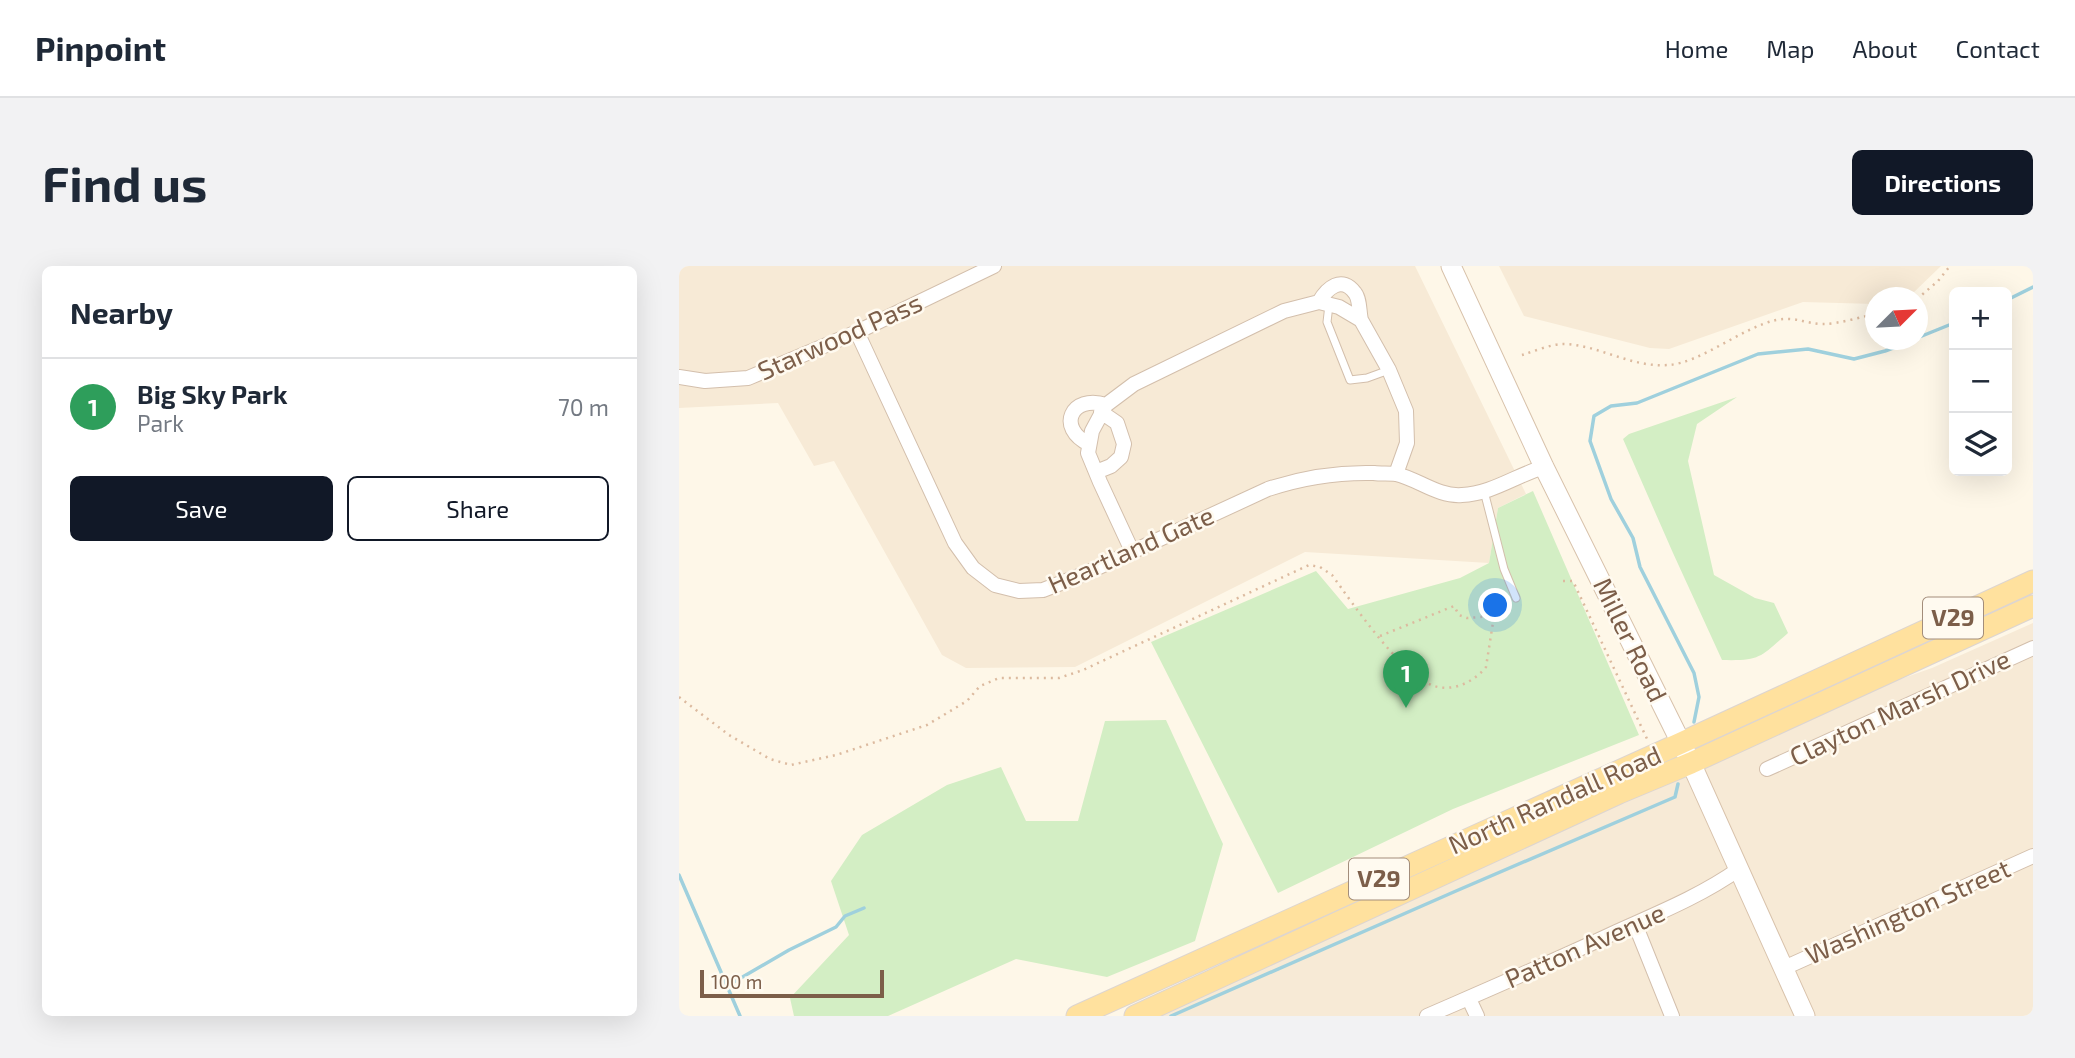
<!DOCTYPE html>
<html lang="en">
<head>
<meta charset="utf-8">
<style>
  :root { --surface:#fff; --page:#f2f2f3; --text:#1f2937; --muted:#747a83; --line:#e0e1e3; --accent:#111827 }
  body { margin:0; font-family:"Exo 2",sans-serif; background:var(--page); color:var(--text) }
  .controls { position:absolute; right:21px; top:21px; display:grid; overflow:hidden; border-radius:10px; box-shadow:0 7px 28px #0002 }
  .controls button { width:63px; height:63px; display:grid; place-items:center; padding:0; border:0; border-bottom:2px solid var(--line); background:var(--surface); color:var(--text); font:35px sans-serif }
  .compass { position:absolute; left:1186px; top:21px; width:63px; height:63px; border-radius:50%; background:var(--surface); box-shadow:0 7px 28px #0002; rotate:66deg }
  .scale { position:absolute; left:21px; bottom:18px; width:184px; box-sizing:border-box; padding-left:7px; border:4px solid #7c5e49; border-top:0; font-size:19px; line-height:24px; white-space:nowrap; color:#7c5e49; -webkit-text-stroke:5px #fffaf0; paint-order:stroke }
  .you { position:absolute; left:817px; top:340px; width:24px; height:24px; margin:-18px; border:5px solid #fff; border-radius:50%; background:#1a73e8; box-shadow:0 0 0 10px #1a73e833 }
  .badge { display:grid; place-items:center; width:46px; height:46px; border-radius:50%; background:var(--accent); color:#fff; font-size:23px; font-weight:700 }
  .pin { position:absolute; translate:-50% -58px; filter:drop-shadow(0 2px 4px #0008) }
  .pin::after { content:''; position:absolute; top:37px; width:24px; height:21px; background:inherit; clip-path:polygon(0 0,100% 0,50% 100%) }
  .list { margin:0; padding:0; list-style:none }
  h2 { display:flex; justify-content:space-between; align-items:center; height:91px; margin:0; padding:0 28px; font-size:30px }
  h2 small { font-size:23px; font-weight:400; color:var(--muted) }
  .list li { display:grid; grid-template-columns:46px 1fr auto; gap:21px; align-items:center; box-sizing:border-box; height:98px; padding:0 28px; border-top:2px solid var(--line) }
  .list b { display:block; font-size:26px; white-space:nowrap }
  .list p { margin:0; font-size:23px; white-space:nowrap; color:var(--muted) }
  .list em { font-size:23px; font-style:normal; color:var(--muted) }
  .actions { display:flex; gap:14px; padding:21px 28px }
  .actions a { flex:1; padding:16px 0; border:2px solid var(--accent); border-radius:10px; text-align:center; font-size:24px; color:var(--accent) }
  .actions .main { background:var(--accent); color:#fff }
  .icon { flex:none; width:38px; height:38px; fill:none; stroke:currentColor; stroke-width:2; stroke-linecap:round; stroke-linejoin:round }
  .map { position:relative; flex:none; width:1354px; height:750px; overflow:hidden; border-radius:10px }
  header { display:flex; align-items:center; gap:42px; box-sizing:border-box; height:98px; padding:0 35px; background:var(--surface); border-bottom:2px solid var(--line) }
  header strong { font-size:33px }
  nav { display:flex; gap:38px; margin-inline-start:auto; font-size:24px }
  .intro { display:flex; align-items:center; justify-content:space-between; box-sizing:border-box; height:168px; padding:0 42px }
  h1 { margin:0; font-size:49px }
  .button { padding:18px 32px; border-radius:10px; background:var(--accent); color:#fff; font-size:24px; font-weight:700 }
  main { display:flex; gap:42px; padding:0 42px }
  aside { flex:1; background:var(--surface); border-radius:10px; box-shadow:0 7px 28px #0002 }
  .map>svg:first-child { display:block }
  .residential { fill:#f7ead6 }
  .green { fill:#d3eec4 }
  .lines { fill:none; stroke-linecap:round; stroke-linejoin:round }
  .stream { stroke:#9fd0dd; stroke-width:3.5 }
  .lane-casing { stroke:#d3bfac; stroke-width:9 }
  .street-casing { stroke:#d3bfac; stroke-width:16 }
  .secondary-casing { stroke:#d8c2ab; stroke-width:21 }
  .primary-casing { stroke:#ddd5d0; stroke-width:23 }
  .path { stroke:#dcba9f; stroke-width:2.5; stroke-dasharray:2 5; stroke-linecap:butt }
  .lane { stroke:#fff; stroke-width:7 }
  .street { stroke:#fff; stroke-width:14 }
  .secondary { stroke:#fff; stroke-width:19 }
  .primary { stroke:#ffe19e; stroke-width:21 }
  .labels { text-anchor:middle; stroke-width:5; stroke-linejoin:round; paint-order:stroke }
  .shield { fill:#fffaf0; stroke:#a38d7b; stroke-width:2 }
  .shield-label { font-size:24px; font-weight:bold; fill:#7c5e49 }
  .street-label { font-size:26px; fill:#7c5e49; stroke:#fffaf0 }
</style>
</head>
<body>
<header>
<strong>Pinpoint</strong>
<nav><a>Home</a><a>Map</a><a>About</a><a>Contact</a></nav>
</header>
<div class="intro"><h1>Find us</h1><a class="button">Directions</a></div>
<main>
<aside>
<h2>Nearby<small></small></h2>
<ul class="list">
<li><span class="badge" style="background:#2e9e5b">1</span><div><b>Big Sky Park</b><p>Park</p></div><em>70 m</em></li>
</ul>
<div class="actions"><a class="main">Save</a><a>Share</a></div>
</aside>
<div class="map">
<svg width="1354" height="750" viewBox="0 0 1354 750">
  <rect width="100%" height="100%" fill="#fef7e8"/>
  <path class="residential" d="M0,0H736L847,228L819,242L810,297L626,286L396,401L287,402L263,389L155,195L135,200L99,137L0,142Z
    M820,0H1262L1233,28L1219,31L1196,32V38L1124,36L990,83L971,82L845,50Z
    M1354,357V750H471L962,527L1047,492L1216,415L1253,402Z"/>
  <path class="green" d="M1058,131L1018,158L1009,195L1035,309L1076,332L1095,337L1109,367C1081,391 1082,395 1043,394L994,287L944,173L950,168Z
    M854,225L960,469L774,543L599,627L472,376L637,305L669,343L781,312L810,297L819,242Z
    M487,454L544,578L516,675L428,711L337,693L209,750H115L111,732L170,669L152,615L183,569L268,519L322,501L347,555H399L426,455Z"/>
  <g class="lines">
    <path class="stream" d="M1328,34L1354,21
      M1238,72L1275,57
      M1015,456L1020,431L1015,407L961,301L954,272L932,233L911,175L915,150L932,140L958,137L1079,88L1129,83L1175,93L1206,85L1235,74
      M0,609L61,750
      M48,720L110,684L157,661L166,650L185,642
      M492,750L777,625L996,531L999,518"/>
    <g class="lane-casing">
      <path id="lane" d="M650,39L648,56L671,114L688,112L710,104
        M805,225L825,303L837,332"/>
    </g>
    <g class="street-casing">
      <path id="street" d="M640,36C648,22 663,9 676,27C681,33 680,46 682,54
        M178,66L276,277L294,302L316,319L340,325L364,324L405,308L589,223C625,211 657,206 695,207C702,208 710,207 717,208C739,213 759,231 783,229C812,228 838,209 865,201
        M0,111L26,115L69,112L178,66L315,0
        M427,139L413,165L409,187L421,216L453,285
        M410,178C377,162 392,128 427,139L455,118L605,45L640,36L660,41L682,54L710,104L727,145L728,177L717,208
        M417,206L432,200L442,191L445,178L438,157L422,146
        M1088,503L1354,382
        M956,658L993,750
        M1105,702L1354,590
        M790,733L798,750
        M748,750C810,723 873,696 935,667C977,648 1022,630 1060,603"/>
    </g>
    <g class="secondary-casing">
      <path id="secondary" d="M772,0L865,201L1012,497L1126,750"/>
    </g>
    <g class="primary-casing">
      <path id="primary" d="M398,750L1002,477L1354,315
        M456,750L940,527L1012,497L1354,340"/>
    </g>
    <path class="path" d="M1238,33L1259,15L1271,0
      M843,89C856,85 872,78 885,78C920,79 953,102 989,99C1022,97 1062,62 1097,54C1116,50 1127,58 1144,58C1159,58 1182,51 1196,48
      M884,315H894L969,475
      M701,370L775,340L780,349L788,352L815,350
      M0,431L50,469L91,493L112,499L157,489L248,459L288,435L301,420L320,412H380L404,404L630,299L641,301L653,309C675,339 721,408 755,420C774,426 795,416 807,401L815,350L825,345"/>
    <use href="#lane" class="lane"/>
    <use href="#street" class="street"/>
    <use href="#secondary" class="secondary"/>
    <use href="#primary" class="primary"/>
  </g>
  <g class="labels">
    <g class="shield">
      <rect x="1244" y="331.5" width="60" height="41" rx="5"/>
      <rect x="670" y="592.5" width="60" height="41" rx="5"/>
    </g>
    <g class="shield-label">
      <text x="1274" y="360">V29</text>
      <text x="700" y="621">V29</text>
    </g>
    <g class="street-label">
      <text transform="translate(161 71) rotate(-24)" y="9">Starwood Pass</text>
      <text transform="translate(452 284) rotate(-24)" y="9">Heartland Gate</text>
      <text transform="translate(951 374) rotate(64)" y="9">Miller Road</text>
      <text transform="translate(1221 442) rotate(-25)" y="9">Clayton Marsh Drive</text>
      <text transform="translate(876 534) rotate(-24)" y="9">North Randall Road</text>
      <text transform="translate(1229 646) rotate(-24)" y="9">Washington Street</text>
      <text transform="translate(906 680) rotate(-24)" y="9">Patton Avenue</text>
    </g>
  </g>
</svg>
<div class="controls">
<button>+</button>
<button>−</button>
<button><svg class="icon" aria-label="layers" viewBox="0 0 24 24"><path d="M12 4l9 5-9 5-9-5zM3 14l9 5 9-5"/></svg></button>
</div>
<svg class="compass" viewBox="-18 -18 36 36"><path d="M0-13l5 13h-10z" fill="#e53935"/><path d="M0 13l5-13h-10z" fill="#747a83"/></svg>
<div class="scale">100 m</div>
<div class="you"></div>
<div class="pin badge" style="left:727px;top:442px;background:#2e9e5b">1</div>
</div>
</main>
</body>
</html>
